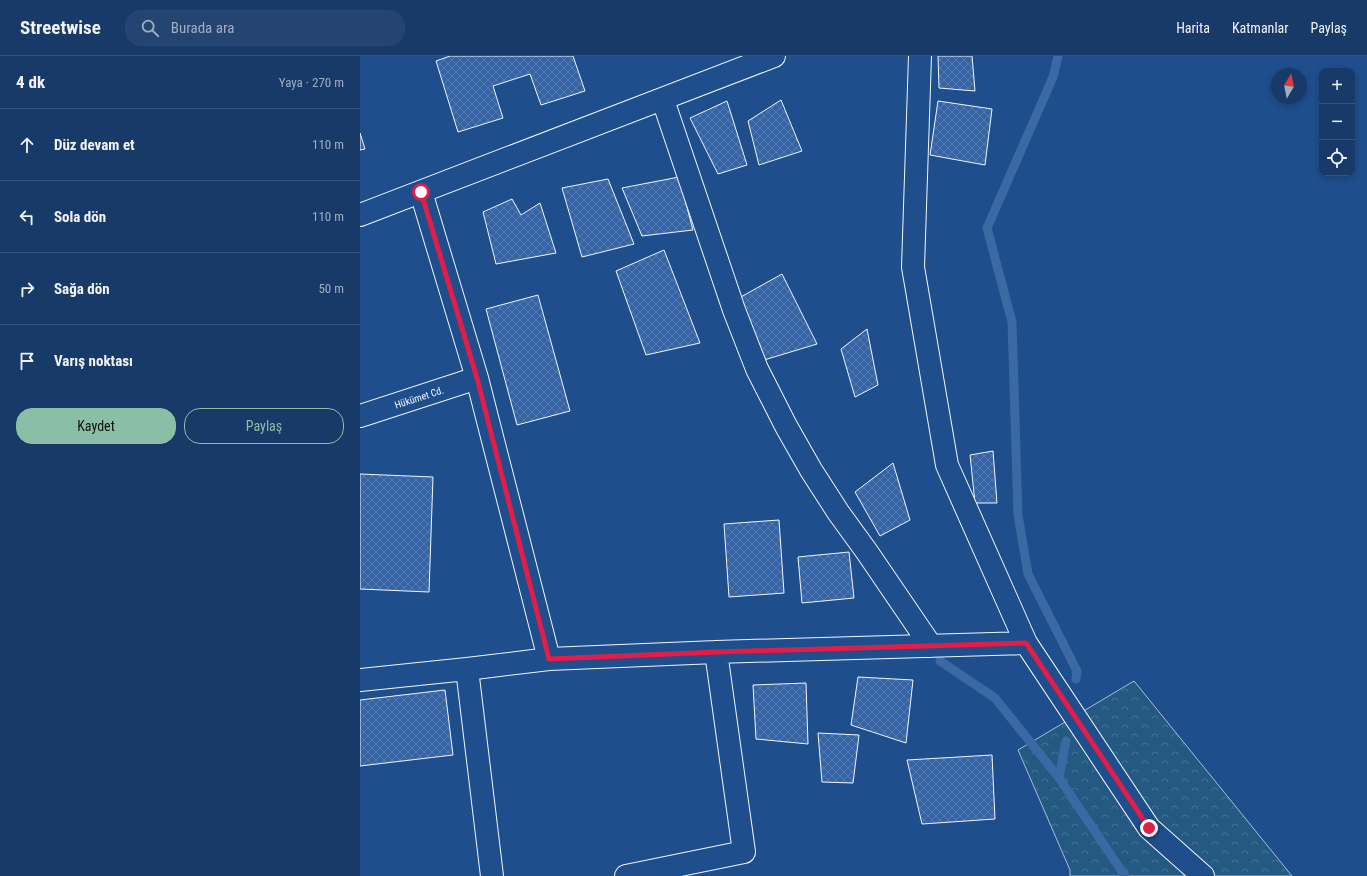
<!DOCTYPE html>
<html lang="tr">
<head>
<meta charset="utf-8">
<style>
  :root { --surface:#173a69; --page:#244571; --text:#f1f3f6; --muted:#9eadc0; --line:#36547d; --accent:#8abfa5 }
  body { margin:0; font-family:"Roboto Condensed",sans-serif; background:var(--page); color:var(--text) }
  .controls { position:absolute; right:12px; top:12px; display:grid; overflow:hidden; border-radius:8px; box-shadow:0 2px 6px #0003 }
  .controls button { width:36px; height:36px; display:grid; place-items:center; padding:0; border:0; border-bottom:1px solid var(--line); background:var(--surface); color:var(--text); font:20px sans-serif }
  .compass { position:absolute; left:911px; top:12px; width:36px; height:36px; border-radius:50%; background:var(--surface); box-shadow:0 2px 6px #0003; rotate:10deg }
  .stop { position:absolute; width:12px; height:12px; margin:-9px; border:3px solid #e11d48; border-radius:50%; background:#fff }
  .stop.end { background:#e11d48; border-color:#fff; box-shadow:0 1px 4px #0008 }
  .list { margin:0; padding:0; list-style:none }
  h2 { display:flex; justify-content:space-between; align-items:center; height:52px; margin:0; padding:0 16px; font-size:17px }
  h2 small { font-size:13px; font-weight:400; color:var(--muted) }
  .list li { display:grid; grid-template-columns:26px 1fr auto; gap:12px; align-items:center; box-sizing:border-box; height:72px; padding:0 16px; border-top:1px solid var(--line) }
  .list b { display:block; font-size:15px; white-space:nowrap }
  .list em { font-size:13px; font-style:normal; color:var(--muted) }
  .actions { display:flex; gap:8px; padding:12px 16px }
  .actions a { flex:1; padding:9px 0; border:1px solid var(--accent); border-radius:16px; text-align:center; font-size:14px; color:var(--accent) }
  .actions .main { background:var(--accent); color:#111 }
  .icon { flex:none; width:22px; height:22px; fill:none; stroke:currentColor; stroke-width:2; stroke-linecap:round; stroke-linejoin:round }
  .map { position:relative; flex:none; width:1007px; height:820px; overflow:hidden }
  header { display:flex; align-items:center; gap:24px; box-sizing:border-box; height:56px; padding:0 20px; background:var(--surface); border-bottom:1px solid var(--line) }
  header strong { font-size:19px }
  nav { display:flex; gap:22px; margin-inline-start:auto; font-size:14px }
  .search { width:280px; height:36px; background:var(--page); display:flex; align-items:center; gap:10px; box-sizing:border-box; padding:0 14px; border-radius:16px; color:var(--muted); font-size:15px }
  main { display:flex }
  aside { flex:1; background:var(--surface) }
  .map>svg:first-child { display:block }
  .park { fill:url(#park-crowns); stroke:#a8bbd7 }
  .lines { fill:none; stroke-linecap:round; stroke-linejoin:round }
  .stream { stroke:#3b69a3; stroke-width:9 }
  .building { fill:url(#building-cross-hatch); stroke:#f2f6ff }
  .minor-casing { stroke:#f2f6ff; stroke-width:24 }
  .minor { stroke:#1f4e8c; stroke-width:22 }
  .route { stroke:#e11d48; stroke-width:5 }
  .labels { text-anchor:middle; stroke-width:3; stroke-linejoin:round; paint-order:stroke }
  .street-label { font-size:10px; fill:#f2f6ff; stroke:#1f4e8c }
</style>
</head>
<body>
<header>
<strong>Streetwise</strong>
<div class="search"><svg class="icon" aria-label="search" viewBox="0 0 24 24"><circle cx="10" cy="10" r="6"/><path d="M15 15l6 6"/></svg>Burada ara</div>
<nav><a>Harita</a><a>Katmanlar</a><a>Paylaş</a></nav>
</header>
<main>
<aside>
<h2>4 dk<small>Yaya · 270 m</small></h2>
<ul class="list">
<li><svg class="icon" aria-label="ahead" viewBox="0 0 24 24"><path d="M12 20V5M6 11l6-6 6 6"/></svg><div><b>Düz devam et</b></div><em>110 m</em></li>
<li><svg class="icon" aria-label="left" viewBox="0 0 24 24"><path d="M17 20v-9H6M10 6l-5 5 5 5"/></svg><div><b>Sola dön</b></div><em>110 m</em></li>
<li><svg class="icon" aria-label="right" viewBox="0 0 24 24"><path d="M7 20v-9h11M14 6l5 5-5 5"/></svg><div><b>Sağa dön</b></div><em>50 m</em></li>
<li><svg class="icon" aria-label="arrive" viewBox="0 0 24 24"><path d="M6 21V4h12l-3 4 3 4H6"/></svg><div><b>Varış noktası</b></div></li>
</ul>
<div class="actions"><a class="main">Kaydet</a><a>Paylaş</a></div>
</aside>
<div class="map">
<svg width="1007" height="820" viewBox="0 0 1007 820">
  <defs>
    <pattern id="park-crowns" width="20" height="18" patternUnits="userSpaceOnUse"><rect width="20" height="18" fill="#245a82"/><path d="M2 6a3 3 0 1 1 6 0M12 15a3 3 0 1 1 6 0" fill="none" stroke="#447295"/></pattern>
    <pattern id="building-cross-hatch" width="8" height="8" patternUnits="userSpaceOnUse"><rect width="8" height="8" fill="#3563a3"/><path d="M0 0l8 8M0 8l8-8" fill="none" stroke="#537ab1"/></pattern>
  </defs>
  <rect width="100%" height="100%" fill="#1f4e8c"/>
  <path class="park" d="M774,625L932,820H710V814L658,694Z"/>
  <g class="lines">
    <path class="stream" d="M698,0L693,21L627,172L652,266L658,459L668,518L717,615L716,623
      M580,605L635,642L699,722
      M706,685L699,722L765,820"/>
  </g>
  <path class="building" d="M90,0H213L225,35L181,49L170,18L133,30L143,62L98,76L76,5Z
    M578,0H612L615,35L579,32Z
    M421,44L442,95L399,109L388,65Z
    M367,45L387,109L358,118L330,62Z
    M578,45L632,53L625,109L570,99Z
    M0,77L5,93L0,94Z
    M319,121L333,174L282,180L262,132Z
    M248,123L274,188L222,201L202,132Z
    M152,143L161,159L180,147L196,197L136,208L123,156Z
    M304,194L340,287L286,299L256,215Z
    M422,218L457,288L404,304L379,242Z
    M178,239L210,355L157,369L126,253Z
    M507,273L518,329L495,341L481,293Z
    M633,395L637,447H615L610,399Z
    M533,407L550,464L520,480L495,436Z
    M0,418L73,421L69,536L0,533Z
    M419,464L424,537L369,541L364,468Z
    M489,496L494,542L442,547L438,501Z
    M498,621L553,624L546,687L491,669Z
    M446,627L448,688L396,683L393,629Z
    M85,634L93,699L0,710V644Z
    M458,677L499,679L493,727L462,726Z
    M632,699L635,763L562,768L547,704Z"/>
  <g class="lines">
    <g class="minor-casing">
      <path id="minor" d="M560,0L553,211L587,409L666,587L789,772L843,820
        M303,44L374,254L397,313L426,370L451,414L478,456L507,496L571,590
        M61,136L117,322L189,603
        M0,159L414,0
        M0,360L117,322
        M107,613L132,820
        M0,624L107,613L189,603L356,596L666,587
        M266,820L384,796L356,596"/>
    </g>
    <use href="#minor" class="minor"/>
  </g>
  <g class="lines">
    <path class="route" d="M61,136L117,322L189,603L356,596L666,587L789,772"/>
  </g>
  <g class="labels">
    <g class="street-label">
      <text transform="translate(59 341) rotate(-18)" y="4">Hükümet Cd.</text>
    </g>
  </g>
</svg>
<div class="controls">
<button>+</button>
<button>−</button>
<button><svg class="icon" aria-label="locate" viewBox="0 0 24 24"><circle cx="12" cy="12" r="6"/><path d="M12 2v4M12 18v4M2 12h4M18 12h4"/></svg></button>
</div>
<svg class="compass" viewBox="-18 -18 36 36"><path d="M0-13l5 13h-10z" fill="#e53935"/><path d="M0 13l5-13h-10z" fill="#9eadc0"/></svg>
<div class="stop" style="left:61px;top:136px"></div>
<div class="stop end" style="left:789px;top:772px"></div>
</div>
</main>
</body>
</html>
